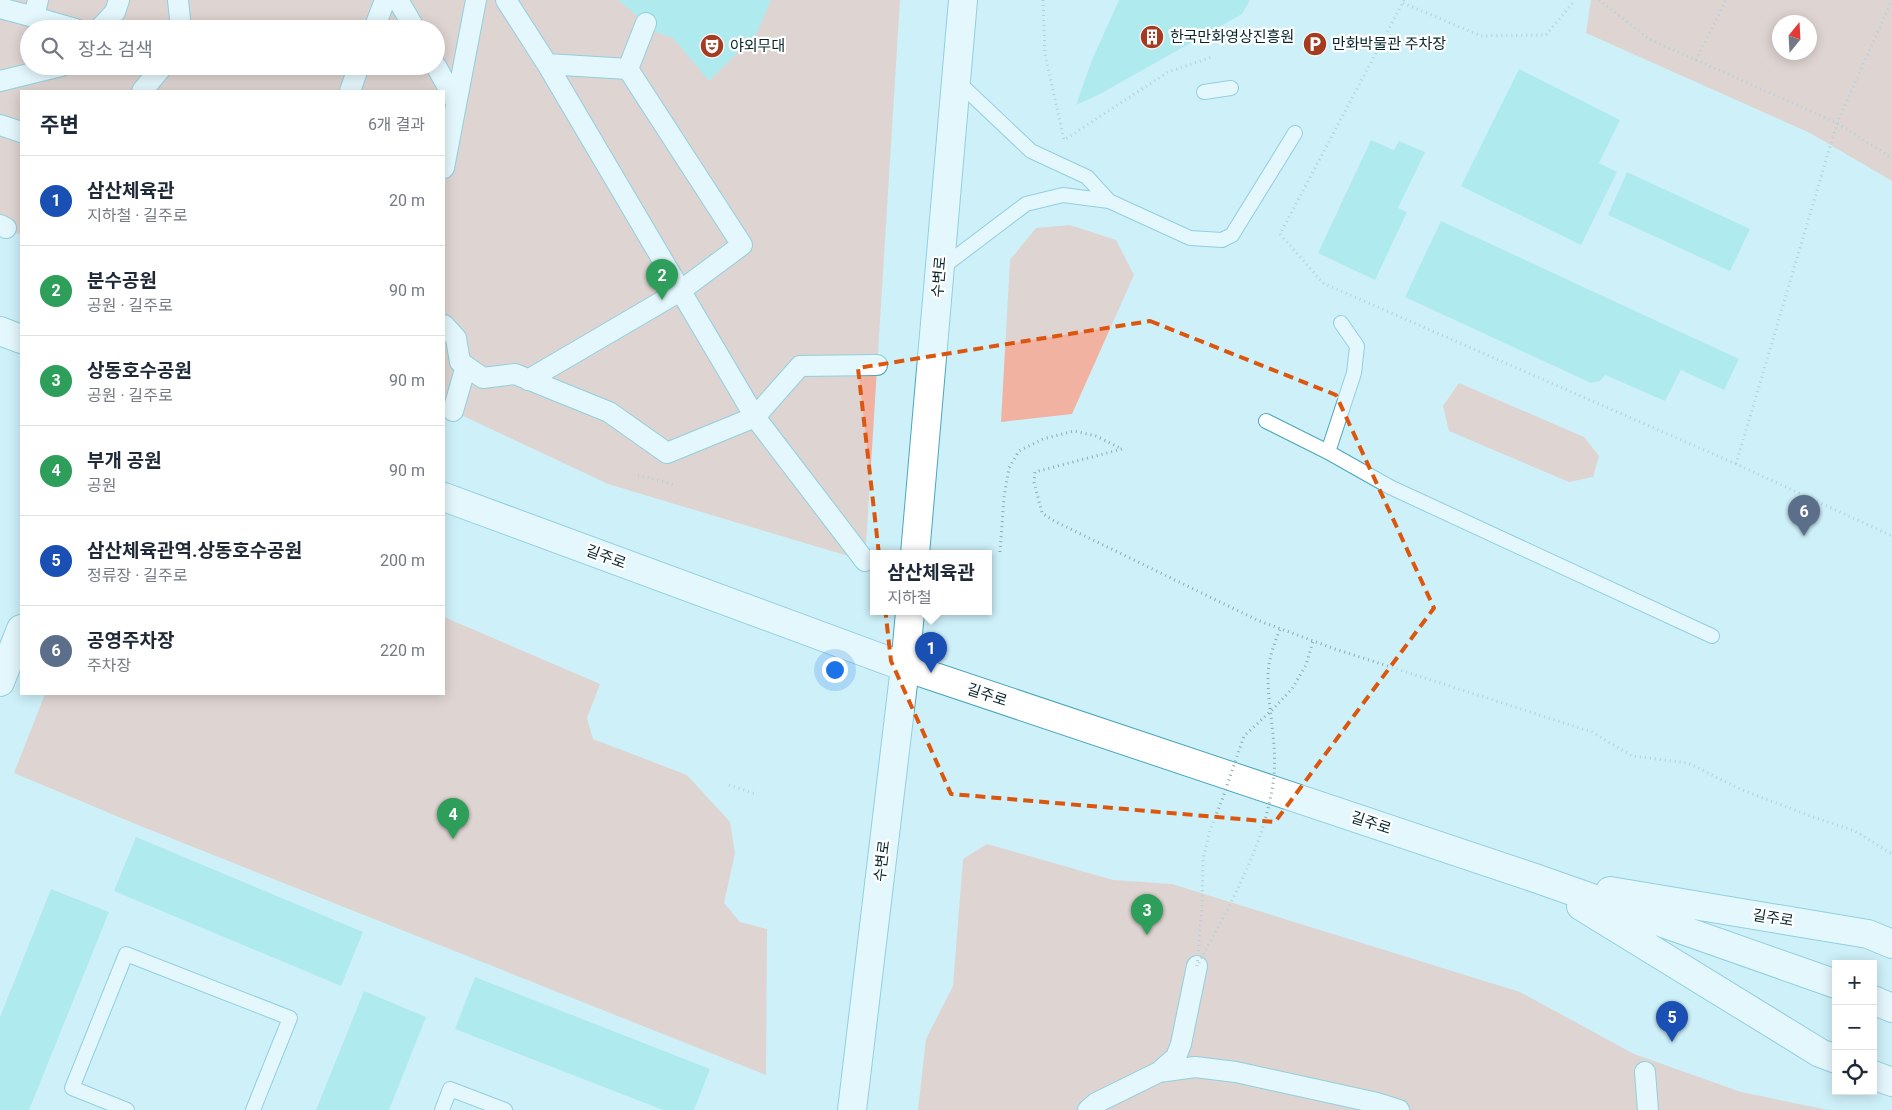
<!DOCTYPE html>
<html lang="ko">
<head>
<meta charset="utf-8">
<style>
  :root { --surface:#fff; --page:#f2f2f3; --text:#1f2937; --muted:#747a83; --line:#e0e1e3; --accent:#2563eb }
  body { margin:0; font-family:Roboto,"Noto Sans KR",sans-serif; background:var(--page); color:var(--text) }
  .controls { position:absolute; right:15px; bottom:15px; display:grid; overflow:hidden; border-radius:0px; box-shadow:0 2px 12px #0003 }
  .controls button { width:45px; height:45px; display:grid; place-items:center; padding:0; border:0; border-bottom:1px solid var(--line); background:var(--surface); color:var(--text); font:25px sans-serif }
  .compass { position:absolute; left:1772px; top:15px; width:45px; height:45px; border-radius:50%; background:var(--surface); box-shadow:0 2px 12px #0003; rotate:18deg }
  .you { position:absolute; left:834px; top:669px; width:18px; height:18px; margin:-12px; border:4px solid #fff; border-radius:50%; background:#1a73e8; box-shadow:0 0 0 8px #1a73e833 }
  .badge { display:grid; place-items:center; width:32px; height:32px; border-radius:50%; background:var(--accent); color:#fff; font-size:16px; font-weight:700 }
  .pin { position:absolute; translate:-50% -41px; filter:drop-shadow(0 1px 2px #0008) }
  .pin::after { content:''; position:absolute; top:26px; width:18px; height:15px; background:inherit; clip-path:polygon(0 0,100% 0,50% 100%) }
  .popup { position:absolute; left:870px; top:550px; width:122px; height:65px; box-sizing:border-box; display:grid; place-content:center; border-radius:0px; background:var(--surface); filter:drop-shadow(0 1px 4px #0005); font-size:16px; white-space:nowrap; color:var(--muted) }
  .popup b { font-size:19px; color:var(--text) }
  .popup::after { content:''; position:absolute; left:50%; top:100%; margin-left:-10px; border:10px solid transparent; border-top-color:var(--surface) }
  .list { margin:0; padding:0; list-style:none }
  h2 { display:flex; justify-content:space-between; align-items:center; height:65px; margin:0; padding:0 20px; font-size:21px }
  h2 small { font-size:16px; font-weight:400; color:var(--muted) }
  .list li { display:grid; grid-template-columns:32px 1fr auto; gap:15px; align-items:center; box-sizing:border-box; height:90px; padding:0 20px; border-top:1px solid var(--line) }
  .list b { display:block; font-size:19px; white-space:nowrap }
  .list p { margin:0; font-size:16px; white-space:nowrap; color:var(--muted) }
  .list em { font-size:16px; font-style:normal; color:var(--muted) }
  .icon { flex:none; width:28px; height:28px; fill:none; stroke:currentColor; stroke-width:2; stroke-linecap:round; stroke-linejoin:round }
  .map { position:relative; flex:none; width:1892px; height:1110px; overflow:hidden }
  .search { position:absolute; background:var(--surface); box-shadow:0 2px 12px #0003; left:20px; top:20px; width:425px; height:55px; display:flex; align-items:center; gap:12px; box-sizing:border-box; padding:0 18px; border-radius:28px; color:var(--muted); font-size:19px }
  .panel { position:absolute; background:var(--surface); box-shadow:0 2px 12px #0003; left:20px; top:90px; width:425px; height:605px; border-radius:0px }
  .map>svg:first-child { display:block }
  .green { fill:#f2b2a1; fill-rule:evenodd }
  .building { fill:#8be3e3 }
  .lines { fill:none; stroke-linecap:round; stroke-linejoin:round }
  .service-casing { stroke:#48a7bd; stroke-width:16 }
  .pedestrian-casing { stroke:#48a7bd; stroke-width:22 }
  .tertiary-casing { stroke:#48a7bd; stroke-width:30 }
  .secondary-casing { stroke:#48a7bd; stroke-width:30 }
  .path { stroke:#8bacb4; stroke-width:3; stroke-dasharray:1 4; stroke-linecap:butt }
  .service { stroke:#fff; stroke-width:14 }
  .pedestrian { stroke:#fff; stroke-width:20 }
  .tertiary { stroke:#fff; stroke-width:28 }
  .secondary { stroke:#fff; stroke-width:28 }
  .path-bridge { stroke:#8bacb4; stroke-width:3; stroke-dasharray:1 4; stroke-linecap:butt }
  .marked { fill:none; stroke:#dd560e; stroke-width:4; stroke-dasharray:10 6; stroke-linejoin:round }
  .labels { text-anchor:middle; stroke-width:4.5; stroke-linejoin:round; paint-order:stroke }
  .poi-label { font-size:15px; fill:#06252c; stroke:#fff; text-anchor:start }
  .street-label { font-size:15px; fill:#06252c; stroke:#fff }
</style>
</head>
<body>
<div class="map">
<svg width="1892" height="1110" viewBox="0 0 1892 1110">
  <rect width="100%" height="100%" fill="#cef0f9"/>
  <path class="green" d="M0,0H900L865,561L608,484L444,407V91H21V235L0,226ZM29,29H436V66H29Z
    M1591,0H1892V181L1810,133L1586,33ZM1810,22V52H1780V22Z
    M1070,225L1116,240L1134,275L1072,414L1001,422L1010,260L1036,228Z
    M1459,383L1584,437L1599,456L1593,477L1569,482L1449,431L1443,406Z
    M444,617L600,684L587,718L593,739L687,775L730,822L735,853L724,903L740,922L767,929L766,1075L138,825L14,773L45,694H444Z
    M987,844L1113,880L1172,884L1520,992L1634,1054L1741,1092L1828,1110H918L926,1039L953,986L963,859Z"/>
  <path class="building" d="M618,0H771L757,33L709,81L673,38L658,33Z
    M1119,0H1250L1242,14L1100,94L1076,105L1092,60Z
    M1519,69L1620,120L1599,163L1617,172L1581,245L1461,186Z
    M1371,140L1394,150L1399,141L1425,152L1398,208L1407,212L1375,280L1318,253Z
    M1627,172L1750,229L1730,271L1608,215Z
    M1441,221L1739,359L1724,390L1681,370L1665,401L1605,375L1600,381L1591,383L1405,297Z
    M136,837L363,932L341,986L114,891Z
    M51,889L109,912L29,1110H0V1017Z
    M475,977L710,1069L694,1110H663L455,1029Z
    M364,991L426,1017L389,1110H316Z"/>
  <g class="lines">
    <g class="service-casing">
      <path id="service" d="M956,80L1031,151L1087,177L1109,201
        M1204,92L1231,88
        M940,269L1026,204L1063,195L1109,201L1190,238L1222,240L1232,235L1295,133
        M1341,323L1357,346L1354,373L1328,452L1390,487L1712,636
        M1266,421L1328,452
        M127,1110L72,1088L126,954L290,1018L253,1110
        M442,1110L450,1089L505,1110"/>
    </g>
    <g class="pedestrian-casing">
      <path id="pedestrian" d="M178,0L181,29
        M398,0L415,29
        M506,0L547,64L628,69L646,23
        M0,8L34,17L38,0
        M34,17L76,29
        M99,29L115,12L119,0
        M374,29L385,0
        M547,64L755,417L865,561
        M436,66L456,102
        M0,81L61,66
        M142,91L163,66
        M350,91L359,66
        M0,125L21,132
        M444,168L476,0
        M0,225L6,228
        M444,325L456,338L460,362L483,378L515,374L609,412L667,453L755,417L800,366L877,365
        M528,380L680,291L742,245L628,69
        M453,411L466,366
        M1159,1072L1195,1067L1236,1072L1377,1103L1399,1110
        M1645,1072L1648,1110
        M1088,1110L1096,1103L1159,1072L1176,1057L1181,1044L1197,966"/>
    </g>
    <g class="tertiary-casing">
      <path id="tertiary" d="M905,667L1535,878L1836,984
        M0,682L21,629
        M1610,891L1868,934L1892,944
        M1581,906L1820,1053L1836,1059
        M1873,1000L1892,1008
        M1873,1075L1892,1082"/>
    </g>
    <g class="secondary-casing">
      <path id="secondary" d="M0,331L21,339
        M444,497L905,667
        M915,554L963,0
        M852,1110L905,667L910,612"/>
    </g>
    <path class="path" d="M1043,0L1045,54L1064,140L1168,72L1212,57
      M1404,0L1280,234L1323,283L1736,464L1892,536
      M1599,0L1649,39L1837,123L1892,158
      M1403,3L1481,36L1546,35L1575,0
      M1696,60L1726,0
      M1736,464L1837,123L1892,0
      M638,475L675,485
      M1000,552L1004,497L1009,468L1019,451L1043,439L1074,431L1096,436L1122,449L1035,472L1034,482L1042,513L1054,521L1257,620L1335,649L1592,732L1632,756L1688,763L1742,790L1816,818L1855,831L1892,854
      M729,785L756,794"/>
    <use href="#service" class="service"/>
    <use href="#pedestrian" class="pedestrian"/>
    <use href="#tertiary" class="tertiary"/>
    <use href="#secondary" class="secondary"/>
    <path class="path-bridge" d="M1199,963C1230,904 1266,844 1274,776C1277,743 1268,710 1268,677C1268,660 1274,644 1280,629
      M1197,966L1202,908L1203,859L1210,830L1222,800L1244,736L1271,711L1292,689L1306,665L1313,641"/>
  </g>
  <path d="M0 0H1892V1110H0ZM1150,321L1336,395L1434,608L1275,822L951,794L891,661L858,368Z" fill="#cef0f9" fill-opacity=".55" fill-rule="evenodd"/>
  <path class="marked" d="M1150,321L1336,395L1434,608L1275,822L951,794L891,661L858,368Z"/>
  <defs>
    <g id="building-disc" transform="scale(1.25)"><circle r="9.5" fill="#a43c21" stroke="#fff"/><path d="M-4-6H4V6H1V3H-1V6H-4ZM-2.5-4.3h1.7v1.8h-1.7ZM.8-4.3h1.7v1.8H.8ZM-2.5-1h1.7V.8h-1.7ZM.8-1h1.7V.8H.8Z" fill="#fff"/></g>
    <g id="parking-disc" transform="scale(1.25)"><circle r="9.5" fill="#a43c21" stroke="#fff"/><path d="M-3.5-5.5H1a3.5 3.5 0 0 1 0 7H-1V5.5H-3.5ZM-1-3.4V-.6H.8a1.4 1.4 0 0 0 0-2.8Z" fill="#fff"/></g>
    <g id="theatre-disc" transform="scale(1.25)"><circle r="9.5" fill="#a43c21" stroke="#fff"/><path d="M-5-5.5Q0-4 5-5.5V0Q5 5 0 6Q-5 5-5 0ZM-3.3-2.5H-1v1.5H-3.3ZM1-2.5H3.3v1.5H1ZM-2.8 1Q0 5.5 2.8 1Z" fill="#fff"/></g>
  </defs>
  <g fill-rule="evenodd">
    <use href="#building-disc" x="1152" y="37"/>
    <use href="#parking-disc" x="1315" y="44"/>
    <use href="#theatre-disc" x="712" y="46"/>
  </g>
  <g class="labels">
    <g class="poi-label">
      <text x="1170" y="42">한국만화영상진흥원</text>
      <text x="1332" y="49">만화박물관 주차장</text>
      <text x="730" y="51">야외무대</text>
    </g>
    <g class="street-label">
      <text transform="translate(939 277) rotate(-85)" y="5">수변로</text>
      <text transform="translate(606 557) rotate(20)" y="5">길주로</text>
      <text transform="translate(987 695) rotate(18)" y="5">길주로</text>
      <text transform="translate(1371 823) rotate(18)" y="5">길주로</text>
      <text transform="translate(882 861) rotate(-83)" y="5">수변로</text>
      <text transform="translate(1773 918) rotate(9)" y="5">길주로</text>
    </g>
  </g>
</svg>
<div class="controls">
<button>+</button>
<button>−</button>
<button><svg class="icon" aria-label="locate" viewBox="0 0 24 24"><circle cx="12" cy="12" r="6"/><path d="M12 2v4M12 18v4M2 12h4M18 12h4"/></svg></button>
</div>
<svg class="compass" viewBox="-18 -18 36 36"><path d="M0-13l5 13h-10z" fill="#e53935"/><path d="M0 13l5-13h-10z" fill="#747a83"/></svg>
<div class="you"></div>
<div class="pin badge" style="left:931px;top:673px;background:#1a4fb4">1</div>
<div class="popup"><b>삼산체육관</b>지하철</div>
<div class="pin badge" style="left:662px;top:300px;background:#2e9e5b">2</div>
<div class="pin badge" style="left:1147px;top:935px;background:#2e9e5b">3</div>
<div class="pin badge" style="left:453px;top:839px;background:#2e9e5b">4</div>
<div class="pin badge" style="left:1672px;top:1042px;background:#1a4fb4">5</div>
<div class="pin badge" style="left:1804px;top:536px;background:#5c6f8a">6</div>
<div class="search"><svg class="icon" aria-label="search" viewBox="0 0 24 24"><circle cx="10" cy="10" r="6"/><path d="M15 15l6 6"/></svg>장소 검색</div>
<section class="panel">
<h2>주변<small>6개 결과</small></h2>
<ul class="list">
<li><span class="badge" style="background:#1a4fb4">1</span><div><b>삼산체육관</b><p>지하철 · 길주로</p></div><em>20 m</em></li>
<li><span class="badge" style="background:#2e9e5b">2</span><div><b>분수공원</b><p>공원 · 길주로</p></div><em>90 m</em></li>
<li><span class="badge" style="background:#2e9e5b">3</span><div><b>상동호수공원</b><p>공원 · 길주로</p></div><em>90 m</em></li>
<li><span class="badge" style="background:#2e9e5b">4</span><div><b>부개 공원</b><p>공원</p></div><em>90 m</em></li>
<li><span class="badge" style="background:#1a4fb4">5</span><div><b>삼산체육관역.상동호수공원</b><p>정류장 · 길주로</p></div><em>200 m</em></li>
<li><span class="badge" style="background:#5c6f8a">6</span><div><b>공영주차장</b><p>주차장</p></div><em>220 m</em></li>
</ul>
</section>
</div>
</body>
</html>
